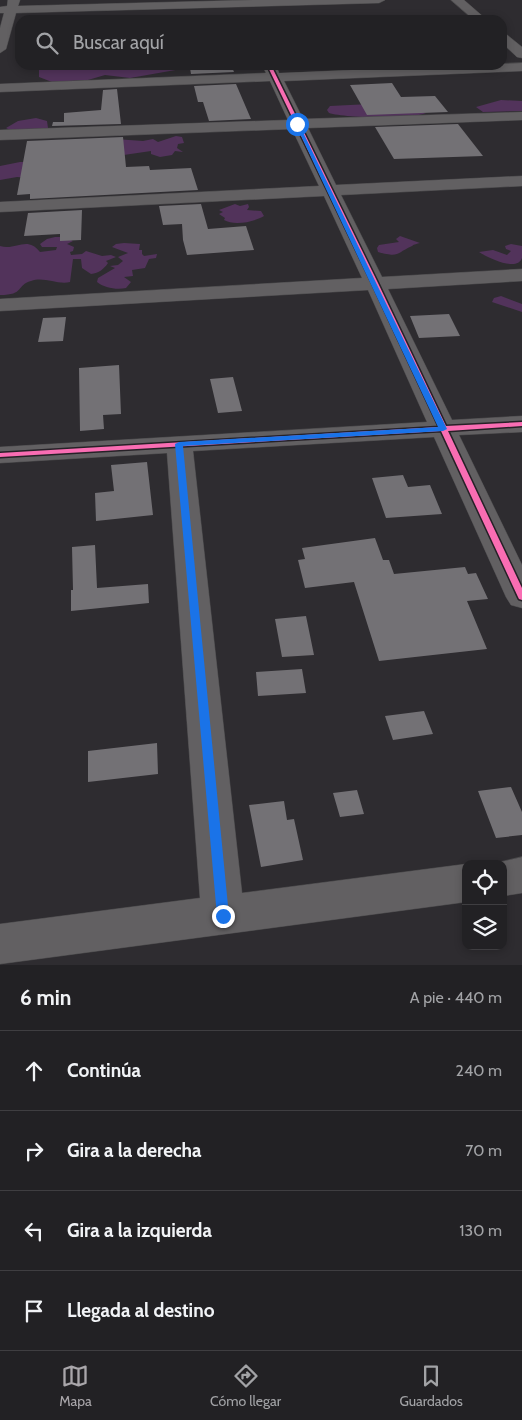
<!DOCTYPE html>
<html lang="es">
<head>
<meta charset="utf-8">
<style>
  :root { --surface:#222124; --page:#2e2e31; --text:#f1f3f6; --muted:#a2a3a6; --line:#3f3e41; --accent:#a9a6aa }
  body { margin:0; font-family:Cabin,sans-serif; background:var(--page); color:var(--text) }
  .controls { position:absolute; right:15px; bottom:15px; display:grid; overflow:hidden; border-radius:10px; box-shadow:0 2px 8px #0003 }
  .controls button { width:45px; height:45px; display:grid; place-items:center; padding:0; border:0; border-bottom:1px solid var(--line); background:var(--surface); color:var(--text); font:25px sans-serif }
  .stop { position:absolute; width:15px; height:15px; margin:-11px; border:4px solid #1a73e8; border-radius:50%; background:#fff }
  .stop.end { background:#1a73e8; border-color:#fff; box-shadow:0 1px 5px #0008 }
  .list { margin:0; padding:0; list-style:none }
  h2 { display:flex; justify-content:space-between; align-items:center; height:65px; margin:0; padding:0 20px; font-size:21px }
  h2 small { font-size:16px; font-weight:400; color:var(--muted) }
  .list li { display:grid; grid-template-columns:32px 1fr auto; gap:15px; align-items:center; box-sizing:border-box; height:80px; padding:0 20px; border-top:1px solid var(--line) }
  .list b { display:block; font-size:19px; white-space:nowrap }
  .list em { font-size:16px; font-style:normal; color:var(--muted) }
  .icon { flex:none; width:28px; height:28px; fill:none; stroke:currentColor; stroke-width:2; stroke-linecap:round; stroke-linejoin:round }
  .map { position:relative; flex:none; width:522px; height:965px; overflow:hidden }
  .search { position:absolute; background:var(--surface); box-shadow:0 2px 8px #0003; left:15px; right:15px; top:15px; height:55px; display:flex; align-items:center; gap:12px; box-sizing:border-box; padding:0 18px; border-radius:15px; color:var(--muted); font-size:19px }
  .sheet { height:385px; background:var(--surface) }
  nav { display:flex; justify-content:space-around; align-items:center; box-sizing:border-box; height:70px; border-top:1px solid var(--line); background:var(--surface); font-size:14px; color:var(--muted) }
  nav a { display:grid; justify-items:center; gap:2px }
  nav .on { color:var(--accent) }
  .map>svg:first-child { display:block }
  .green { fill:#52335b }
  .building { fill:#737175 }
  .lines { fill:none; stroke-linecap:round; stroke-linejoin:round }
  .minor-casing { stroke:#49484a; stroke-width:1 }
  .minor { fill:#626062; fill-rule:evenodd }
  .cycleway-casing { stroke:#262127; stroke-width:3 }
  .cycleway { fill:#f96db3; fill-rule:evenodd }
  .route { fill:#1a73e8 }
</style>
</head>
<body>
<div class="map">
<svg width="522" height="965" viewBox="0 0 522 965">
  <rect width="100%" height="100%" fill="#2e2c30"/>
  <path class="green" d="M47,65H188L187,68L130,78L105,75L88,80L52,82L39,77V69Z
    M501,100L522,101V111L483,112L476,107Z
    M370,104L426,113C411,120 345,118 329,113L327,110L330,106Z
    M36,118L47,121L48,128L14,132L6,128L18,121Z
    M176,136L182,137L184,143L178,144L177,148L183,152L175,151L172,155L160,157L151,154V151L110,157L115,139L143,141L153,139L158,142Z
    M20,162H26L43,179L17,177L0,180V166Z
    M235,204L240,206L248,204L249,207L247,210L261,211L264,216C254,222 234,226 224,220L225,218L219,214L223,212L219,210Z
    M400,236L420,243C417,244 414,244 412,246C396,253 400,258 378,252L377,248L379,245L399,242L396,239Z
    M55,237H64L73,241L67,244L74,247L73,251L70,252L71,255L82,254L86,251L102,256L111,255L116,257L106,261L108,263C104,269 99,273 91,274L82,268L81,259H73L70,282C57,285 44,276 31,281C16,285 25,295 0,295V246C16,251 27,235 40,252L56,250L57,247H42L40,244L47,239Z
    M124,243L140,244L139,250H142V254L144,256L157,254L156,258L149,259L145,268L132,270L133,276L124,277L131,282L126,288C117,290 104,288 97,282L98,278L115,268L110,266L118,265L123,261L118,257L128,253L112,247L116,244Z
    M511,244L522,246C522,249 522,255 522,258C517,273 485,256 479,252L493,250L507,255L511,251L506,249L505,246Z
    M501,296L522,304V312L492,302L494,298Z"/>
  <path class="building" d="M232,67L234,72L191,74L190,68Z
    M392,83L401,97L435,96L448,112L367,115L350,85Z
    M236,84L251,119L209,121L203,102H198L194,86Z
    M117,89L121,124L52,126L53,122H64V113L101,110L103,90Z
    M458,124L483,156L394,159L375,127Z
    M123,137L126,167L149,166L150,170L191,168L198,190L30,199V194L17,195L27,141Z
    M201,204L208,229L246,226L254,250L187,255L183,240L182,224L163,225L159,206Z
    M82,210L81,240L60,241V234L24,236L28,213Z
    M449,314L460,336L419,338L410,316Z
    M66,317L63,341L38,342L43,318Z
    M119,365L121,414L103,415L104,429L80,431L79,368Z
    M233,377L242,411L218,413L210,379Z
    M147,462L153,515L96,521L95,493L114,491L111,465Z
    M403,475L408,487L430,485L442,514L386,518L372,478Z
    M375,538L383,560H389L394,574L465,567L468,574L476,573L488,599L467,601L487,649L379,661L354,582L305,588L298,560L305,559L302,548Z
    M95,545L97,588L148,584L149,603L71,611V590H73L72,547Z
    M306,616L314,655L282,657L275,619Z
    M302,669L306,693L258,696L256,672Z
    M424,711L433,734L393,740L385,716Z
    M157,743L158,774L88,782V751Z
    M511,787L522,812V835L496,838L478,791Z
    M357,790L364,814L340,817L333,793Z
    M284,801L287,820L294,819L303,860L261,867L249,805Z"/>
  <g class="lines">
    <g class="minor-casing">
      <path id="minor" d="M8,0H20L18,6L252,0H385L379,3L16,13L6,49L0,53V28L4,13H0V7L7,6Z
        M451,0H464L487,20H474Z
        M502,33L506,34L522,47V58L517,57L502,43Z
        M522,63V71L284,81L303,119L522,112V120L308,128L336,185L522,176V186L341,195L382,277L522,269V281L388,289L452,420L522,416V432L459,435L522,565V608L511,605L506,597L434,437L193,451L242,893L466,864V902L0,964V924L200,898L167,453L0,463V447L427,422L368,290L0,311V299L362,278L324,196L0,212V202L319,186L292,129L0,140V130L288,120L270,81L0,92V84L266,73L262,65H276L279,73Z
        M522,857V893L503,896V864H492Z"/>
    </g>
    <use href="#minor" class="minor"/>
    <g class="cycleway-casing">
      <path id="cycleway" d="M267,65H271L378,283L446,426L522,422V426L448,431L522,588V600L519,599L518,597L441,431L0,457V453L439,427L372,283Z"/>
    </g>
    <use href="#cycleway" class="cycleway"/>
  </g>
  <path class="route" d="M295,123L299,124L447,429L443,431L183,446L229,916L227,920L223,922L219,920L217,916L175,444L179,442L438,427Z"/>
</svg>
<div class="controls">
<button><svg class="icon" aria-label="locate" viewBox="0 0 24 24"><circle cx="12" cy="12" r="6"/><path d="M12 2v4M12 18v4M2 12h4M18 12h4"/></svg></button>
<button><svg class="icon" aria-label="layers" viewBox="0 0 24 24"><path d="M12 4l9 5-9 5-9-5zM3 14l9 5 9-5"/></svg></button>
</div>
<div class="stop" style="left:297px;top:124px"></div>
<div class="stop end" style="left:223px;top:916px"></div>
<div class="search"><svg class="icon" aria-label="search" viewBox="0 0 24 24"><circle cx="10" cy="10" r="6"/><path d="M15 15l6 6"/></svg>Buscar aquí</div>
</div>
<section class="sheet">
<h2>6 min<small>A pie · 440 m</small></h2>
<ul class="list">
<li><svg class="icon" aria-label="ahead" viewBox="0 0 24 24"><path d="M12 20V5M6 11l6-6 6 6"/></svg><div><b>Continúa</b></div><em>240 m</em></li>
<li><svg class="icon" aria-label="right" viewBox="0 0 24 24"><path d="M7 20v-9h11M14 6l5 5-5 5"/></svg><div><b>Gira a la derecha</b></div><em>70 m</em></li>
<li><svg class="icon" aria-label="left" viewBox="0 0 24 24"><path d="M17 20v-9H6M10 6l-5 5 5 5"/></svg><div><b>Gira a la izquierda</b></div><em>130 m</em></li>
<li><svg class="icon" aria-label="arrive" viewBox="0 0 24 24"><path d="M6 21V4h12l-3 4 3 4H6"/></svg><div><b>Llegada al destino</b></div></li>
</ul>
</section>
<nav>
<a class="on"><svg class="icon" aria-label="map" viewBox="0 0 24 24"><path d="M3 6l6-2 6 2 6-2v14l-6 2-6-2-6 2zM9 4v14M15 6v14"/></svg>Mapa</a>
<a><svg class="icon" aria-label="directions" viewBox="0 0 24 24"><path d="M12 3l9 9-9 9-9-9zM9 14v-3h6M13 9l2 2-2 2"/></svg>Cómo llegar</a>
<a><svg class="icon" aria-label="saved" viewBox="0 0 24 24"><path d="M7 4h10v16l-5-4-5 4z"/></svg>Guardados</a>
</nav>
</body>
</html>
